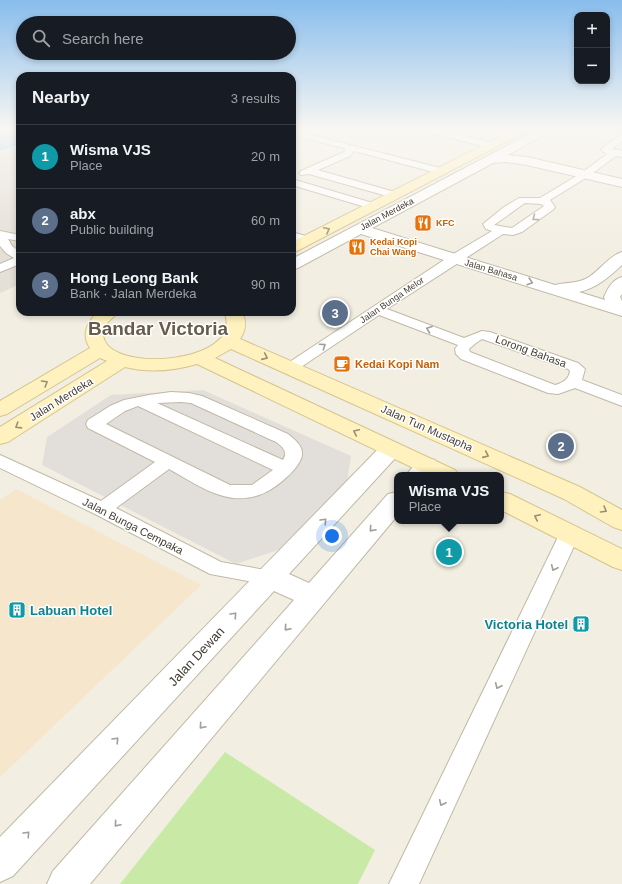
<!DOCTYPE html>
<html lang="en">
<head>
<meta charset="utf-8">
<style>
  :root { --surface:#171b24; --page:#20242c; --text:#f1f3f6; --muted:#9ea1a6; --line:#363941; --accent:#1a73e8 }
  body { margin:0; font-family:Arial,sans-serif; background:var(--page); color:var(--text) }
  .controls { position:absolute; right:12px; top:12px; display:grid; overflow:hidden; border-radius:8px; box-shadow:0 2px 6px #0003 }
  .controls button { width:36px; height:36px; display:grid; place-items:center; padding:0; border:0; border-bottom:1px solid var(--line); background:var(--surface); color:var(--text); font:20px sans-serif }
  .you { position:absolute; left:332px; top:536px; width:14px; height:14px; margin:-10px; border:3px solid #fff; border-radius:50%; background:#1a73e8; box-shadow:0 0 0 6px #1a73e833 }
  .badge { display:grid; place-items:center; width:26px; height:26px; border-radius:50%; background:var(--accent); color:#fff; font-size:13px; font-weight:700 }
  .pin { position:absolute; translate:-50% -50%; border:2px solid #fff; box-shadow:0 1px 4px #0006 }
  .popup { position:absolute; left:394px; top:472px; width:110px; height:52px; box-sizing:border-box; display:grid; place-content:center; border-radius:8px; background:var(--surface); filter:drop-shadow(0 1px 3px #0005); font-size:13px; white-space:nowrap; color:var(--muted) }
  .popup b { font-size:15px; color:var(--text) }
  .popup::after { content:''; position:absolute; left:50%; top:100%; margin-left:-8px; border:8px solid transparent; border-top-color:var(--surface) }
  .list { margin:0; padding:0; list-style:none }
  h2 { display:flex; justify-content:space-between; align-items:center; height:52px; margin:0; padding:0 16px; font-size:17px }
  h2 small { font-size:13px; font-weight:400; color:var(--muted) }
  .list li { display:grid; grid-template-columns:26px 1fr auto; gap:12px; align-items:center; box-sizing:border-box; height:64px; padding:0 16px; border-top:1px solid var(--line) }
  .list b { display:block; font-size:15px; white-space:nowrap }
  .list p { margin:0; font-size:13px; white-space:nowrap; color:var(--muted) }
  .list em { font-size:13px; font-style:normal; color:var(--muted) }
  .icon { flex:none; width:22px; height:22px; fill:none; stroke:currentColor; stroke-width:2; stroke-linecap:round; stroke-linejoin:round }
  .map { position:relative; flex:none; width:622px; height:884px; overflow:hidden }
  .search { position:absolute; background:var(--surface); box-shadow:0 2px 6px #0003; left:16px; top:16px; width:280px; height:44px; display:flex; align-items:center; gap:10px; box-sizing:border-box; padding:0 14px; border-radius:22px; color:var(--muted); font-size:15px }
  .panel { position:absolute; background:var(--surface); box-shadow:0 2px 6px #0003; left:16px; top:72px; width:280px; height:244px; border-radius:12px }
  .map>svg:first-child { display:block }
  .commercial { fill:#f6e6cb }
  .industrial { fill:#e4dfd7 }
  .green { fill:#c9eaa7 }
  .parking { fill:#e2dfdb }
  .water { fill:#99cbf4 }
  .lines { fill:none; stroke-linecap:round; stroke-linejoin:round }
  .service-casing { stroke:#c1b9a7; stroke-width:2 }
  .minor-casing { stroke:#c1b9a7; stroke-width:2 }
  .secondary-casing { stroke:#d5c58e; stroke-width:2 }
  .service { fill:#fff; fill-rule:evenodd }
  .minor { fill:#fff; fill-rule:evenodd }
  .secondary { fill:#fff2bf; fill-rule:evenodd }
  .oneway { stroke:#a29e98 }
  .oneway2 { stroke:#988f71 }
  .labels { text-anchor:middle; stroke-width:3; stroke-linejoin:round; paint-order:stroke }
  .far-street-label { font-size:9px; fill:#443e32; stroke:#fff }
  .far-food-label { font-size:9px; font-weight:bold; fill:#c56008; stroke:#fff; text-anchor:start }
  .street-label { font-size:11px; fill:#443e32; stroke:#fff }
  .food-label { font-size:11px; font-weight:bold; fill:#c56008; stroke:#fff; text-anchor:start }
  .near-culture-label { font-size:13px; font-weight:bold; fill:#0d838f; stroke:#fff; text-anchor:start }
  .near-street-label { font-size:13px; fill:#443e32; stroke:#fff }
  .town-label { font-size:19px; font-weight:bold; fill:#675c49; stroke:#fff }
</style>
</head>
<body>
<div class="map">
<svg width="622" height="884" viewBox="0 0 622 884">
  <rect width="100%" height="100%" fill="#f2eee2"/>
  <path class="commercial" d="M16,489L201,585L0,777V500Z"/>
  <path class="industrial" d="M13,148L20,151V284L0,293V152Z"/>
  <path class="green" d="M225,752L375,850L358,884H120Z"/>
  <path class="parking" d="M203,390L351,456L347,482L287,547L236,564L42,465L47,437L111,395Z"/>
  <path class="water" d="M0,130H20V145L0,151Z"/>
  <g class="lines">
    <g class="service-casing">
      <path id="service" d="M292,130L444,169L446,171L441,174L354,151L350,156L318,170L398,193L399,195L398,197L394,198L309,174L301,175L299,173L301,171L344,152L345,150L344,148L292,135Z
        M426,130H440L493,143L494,145L490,148L427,132Z
        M622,134V141L612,149L622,151V157L616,156L589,176L550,200L555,207L554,209L522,232L513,235L503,234L387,309L464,338L482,331L490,332L578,363L585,369L582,380L622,395V406L575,388L558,394L548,393L461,359L456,354L455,349L458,345L379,315L295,371L290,372L285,371L283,368L285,365L450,256L492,231L486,229L483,224L504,207L519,198H540L583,172L607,154L601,150L602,148ZM525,203L541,204L544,206L512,228L494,225ZM482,339L568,369L570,371C569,379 563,383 555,385L470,352L469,349L476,343Z
        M292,179L376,204L377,206L372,209L292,185Z
        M0,231L20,235V241L8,239L12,246L20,252V264L0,272V264L14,258L6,253L0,246Z
        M292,232L312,238L314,240L312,242L308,243L292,239Z
        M171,392L189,393L202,396L288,434C294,439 302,445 302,453C303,466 277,487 266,492C257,497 244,499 233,498C210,495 189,480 169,469L116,508L221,562L277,572L280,577L277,582L270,585L210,574L95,514L0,468V455L101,501L155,462L88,428L86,424L88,420L110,406L124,400L149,395ZM181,402L191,403L276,442C283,447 288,452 283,460L157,403ZM138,406L273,470L252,485H230L106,424L125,411Z
        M570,526L577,528L580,533L419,884H389L560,533L563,528Z"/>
    </g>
    <g class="minor-casing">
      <path id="minor" d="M537,130H550L549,132L508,155L527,157L622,179V187L527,165L507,162L493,163L372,228L555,285C567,282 578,284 589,277C600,270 609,256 622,252V265C609,277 597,288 579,292L605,300L604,297C608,288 612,280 622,277V294L620,297L622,301V316L361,234L298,268L292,270V259Z
        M391,442L399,444L402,449L399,454L289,574L309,583L388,494L397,492V516L90,884H47L53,871L294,600L274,591L13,876L0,882V837L383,444Z
        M427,458L435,460L438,465L431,475H406L419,460Z"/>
    </g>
    <g class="secondary-casing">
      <path id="secondary" d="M513,130H526L525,132L297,251L292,253V242Z
        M98,312H118C112,320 103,323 103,334C105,376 248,363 224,312H242C247,322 246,330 240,339L580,487L622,510V530L613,527L564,499L231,349L215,358L455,470L459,475H428L197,364C173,371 149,373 125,367L8,442L0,444V427L107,361L100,358L7,414L0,416V401L90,348C81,335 87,322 98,312Z
        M501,492L510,494L622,549V570L613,567L501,510Z"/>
    </g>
    <use href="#service" class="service"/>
    <use href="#minor" class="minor"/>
    <use href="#secondary" class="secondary"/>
  </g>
  <defs><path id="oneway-chevron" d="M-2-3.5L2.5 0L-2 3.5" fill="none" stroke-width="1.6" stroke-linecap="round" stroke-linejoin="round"/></defs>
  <g class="oneway">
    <use href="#oneway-chevron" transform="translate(535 218) rotate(144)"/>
    <use href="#oneway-chevron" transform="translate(530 282) rotate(17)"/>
    <use href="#oneway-chevron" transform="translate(429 329) rotate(-160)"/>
    <use href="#oneway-chevron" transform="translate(323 346) rotate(-34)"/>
    <use href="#oneway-chevron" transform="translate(324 521) rotate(-47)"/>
    <use href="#oneway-chevron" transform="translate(372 529) rotate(131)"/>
    <use href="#oneway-chevron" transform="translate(554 568) rotate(115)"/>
    <use href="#oneway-chevron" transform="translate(234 615) rotate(-47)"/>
    <use href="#oneway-chevron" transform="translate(287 628) rotate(131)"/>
    <use href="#oneway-chevron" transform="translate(498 686) rotate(115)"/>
    <use href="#oneway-chevron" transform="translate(202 726) rotate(131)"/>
    <use href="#oneway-chevron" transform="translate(116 740) rotate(-47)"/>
    <use href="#oneway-chevron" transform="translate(442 803) rotate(115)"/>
    <use href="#oneway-chevron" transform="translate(117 824) rotate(131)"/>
    <use href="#oneway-chevron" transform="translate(27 834) rotate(-47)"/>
  </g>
  <g class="oneway2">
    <use href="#oneway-chevron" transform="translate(327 230) rotate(-27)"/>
    <use href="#oneway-chevron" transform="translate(265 357) rotate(24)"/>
    <use href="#oneway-chevron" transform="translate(45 383) rotate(-31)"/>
    <use href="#oneway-chevron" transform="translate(18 426) rotate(148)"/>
    <use href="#oneway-chevron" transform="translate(356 432) rotate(-155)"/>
    <use href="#oneway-chevron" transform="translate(486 455) rotate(24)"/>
    <use href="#oneway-chevron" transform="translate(604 510) rotate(31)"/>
    <use href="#oneway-chevron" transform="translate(537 517) rotate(-155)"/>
  </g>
  <linearGradient id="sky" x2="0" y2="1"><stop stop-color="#88bded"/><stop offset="0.51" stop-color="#f9f7f2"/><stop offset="1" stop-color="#f9f7f2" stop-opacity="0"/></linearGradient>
  <rect width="622" height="254" fill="url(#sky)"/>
  <defs>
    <g id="restaurant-square" transform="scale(0.9)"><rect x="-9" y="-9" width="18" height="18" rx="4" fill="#e8710a" stroke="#fff"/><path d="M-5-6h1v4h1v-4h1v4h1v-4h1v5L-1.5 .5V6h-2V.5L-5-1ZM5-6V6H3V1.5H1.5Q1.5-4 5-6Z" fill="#fff"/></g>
    <g id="cafe-square" transform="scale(0.9)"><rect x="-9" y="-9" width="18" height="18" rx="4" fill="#e8710a" stroke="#fff"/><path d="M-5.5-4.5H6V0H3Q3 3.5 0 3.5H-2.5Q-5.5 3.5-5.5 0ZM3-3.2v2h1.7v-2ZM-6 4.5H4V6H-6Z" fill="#fff"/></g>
    <g id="building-square" transform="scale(0.9)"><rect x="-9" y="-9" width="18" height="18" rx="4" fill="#0f9aa8" stroke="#fff"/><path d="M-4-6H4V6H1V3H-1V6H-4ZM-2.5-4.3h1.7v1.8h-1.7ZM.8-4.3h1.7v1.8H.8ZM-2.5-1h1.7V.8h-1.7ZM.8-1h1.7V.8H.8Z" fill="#fff"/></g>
  </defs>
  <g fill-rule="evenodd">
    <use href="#restaurant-square" x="423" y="223"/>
    <use href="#restaurant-square" x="357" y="247"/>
    <use href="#cafe-square" x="342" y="364"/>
    <use href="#building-square" x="17" y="610"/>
    <use href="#building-square" x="581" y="624"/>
  </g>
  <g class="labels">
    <g class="far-street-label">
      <text transform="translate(387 214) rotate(-28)" y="3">Jalan Merdeka</text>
      <text transform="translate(491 270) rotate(17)" y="3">Jalan Bahasa</text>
      <text transform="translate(392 300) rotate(-34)" y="3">Jalan Bunga Melor</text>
    </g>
    <g class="far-food-label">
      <text x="436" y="226">KFC</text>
      <text x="370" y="245">Kedai Kopi<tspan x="370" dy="10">Chai Wang</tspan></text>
    </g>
    <g class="street-label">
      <text transform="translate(531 351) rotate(20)" y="4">Lorong Bahasa</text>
      <text transform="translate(61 399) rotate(-32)" y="4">Jalan Merdeka</text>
      <text transform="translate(427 428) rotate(24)" y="4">Jalan Tun Mustapha</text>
      <text transform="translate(133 526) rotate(27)" y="4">Jalan Bunga Cempaka</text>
    </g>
    <g class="food-label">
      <text x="355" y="368">Kedai Kopi Nam</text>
    </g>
    <g class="near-culture-label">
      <text x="30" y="615">Labuan Hotel</text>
      <text x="568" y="629" text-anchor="end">Victoria Hotel</text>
    </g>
    <g class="near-street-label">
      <text transform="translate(196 656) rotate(-47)" y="5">Jalan Dewan</text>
    </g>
    <g class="town-label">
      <text x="158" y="335">Bandar Victoria</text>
    </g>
  </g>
</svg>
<div class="controls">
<button>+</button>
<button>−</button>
</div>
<div class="you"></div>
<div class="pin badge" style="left:449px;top:552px;background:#0f9aa8">1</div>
<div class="popup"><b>Wisma VJS</b>Place</div>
<div class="pin badge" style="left:561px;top:446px;background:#5c6f8a">2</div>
<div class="pin badge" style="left:335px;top:313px;background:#5c6f8a">3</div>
<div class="search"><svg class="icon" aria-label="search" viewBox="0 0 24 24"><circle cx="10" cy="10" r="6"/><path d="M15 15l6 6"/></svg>Search here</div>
<section class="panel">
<h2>Nearby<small>3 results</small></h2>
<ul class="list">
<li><span class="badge" style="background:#0f9aa8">1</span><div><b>Wisma VJS</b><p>Place</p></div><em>20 m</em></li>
<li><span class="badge" style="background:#5c6f8a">2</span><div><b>abx</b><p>Public building</p></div><em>60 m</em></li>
<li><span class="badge" style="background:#5c6f8a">3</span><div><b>Hong Leong Bank</b><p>Bank · Jalan Merdeka</p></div><em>90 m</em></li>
</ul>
</section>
</div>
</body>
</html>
